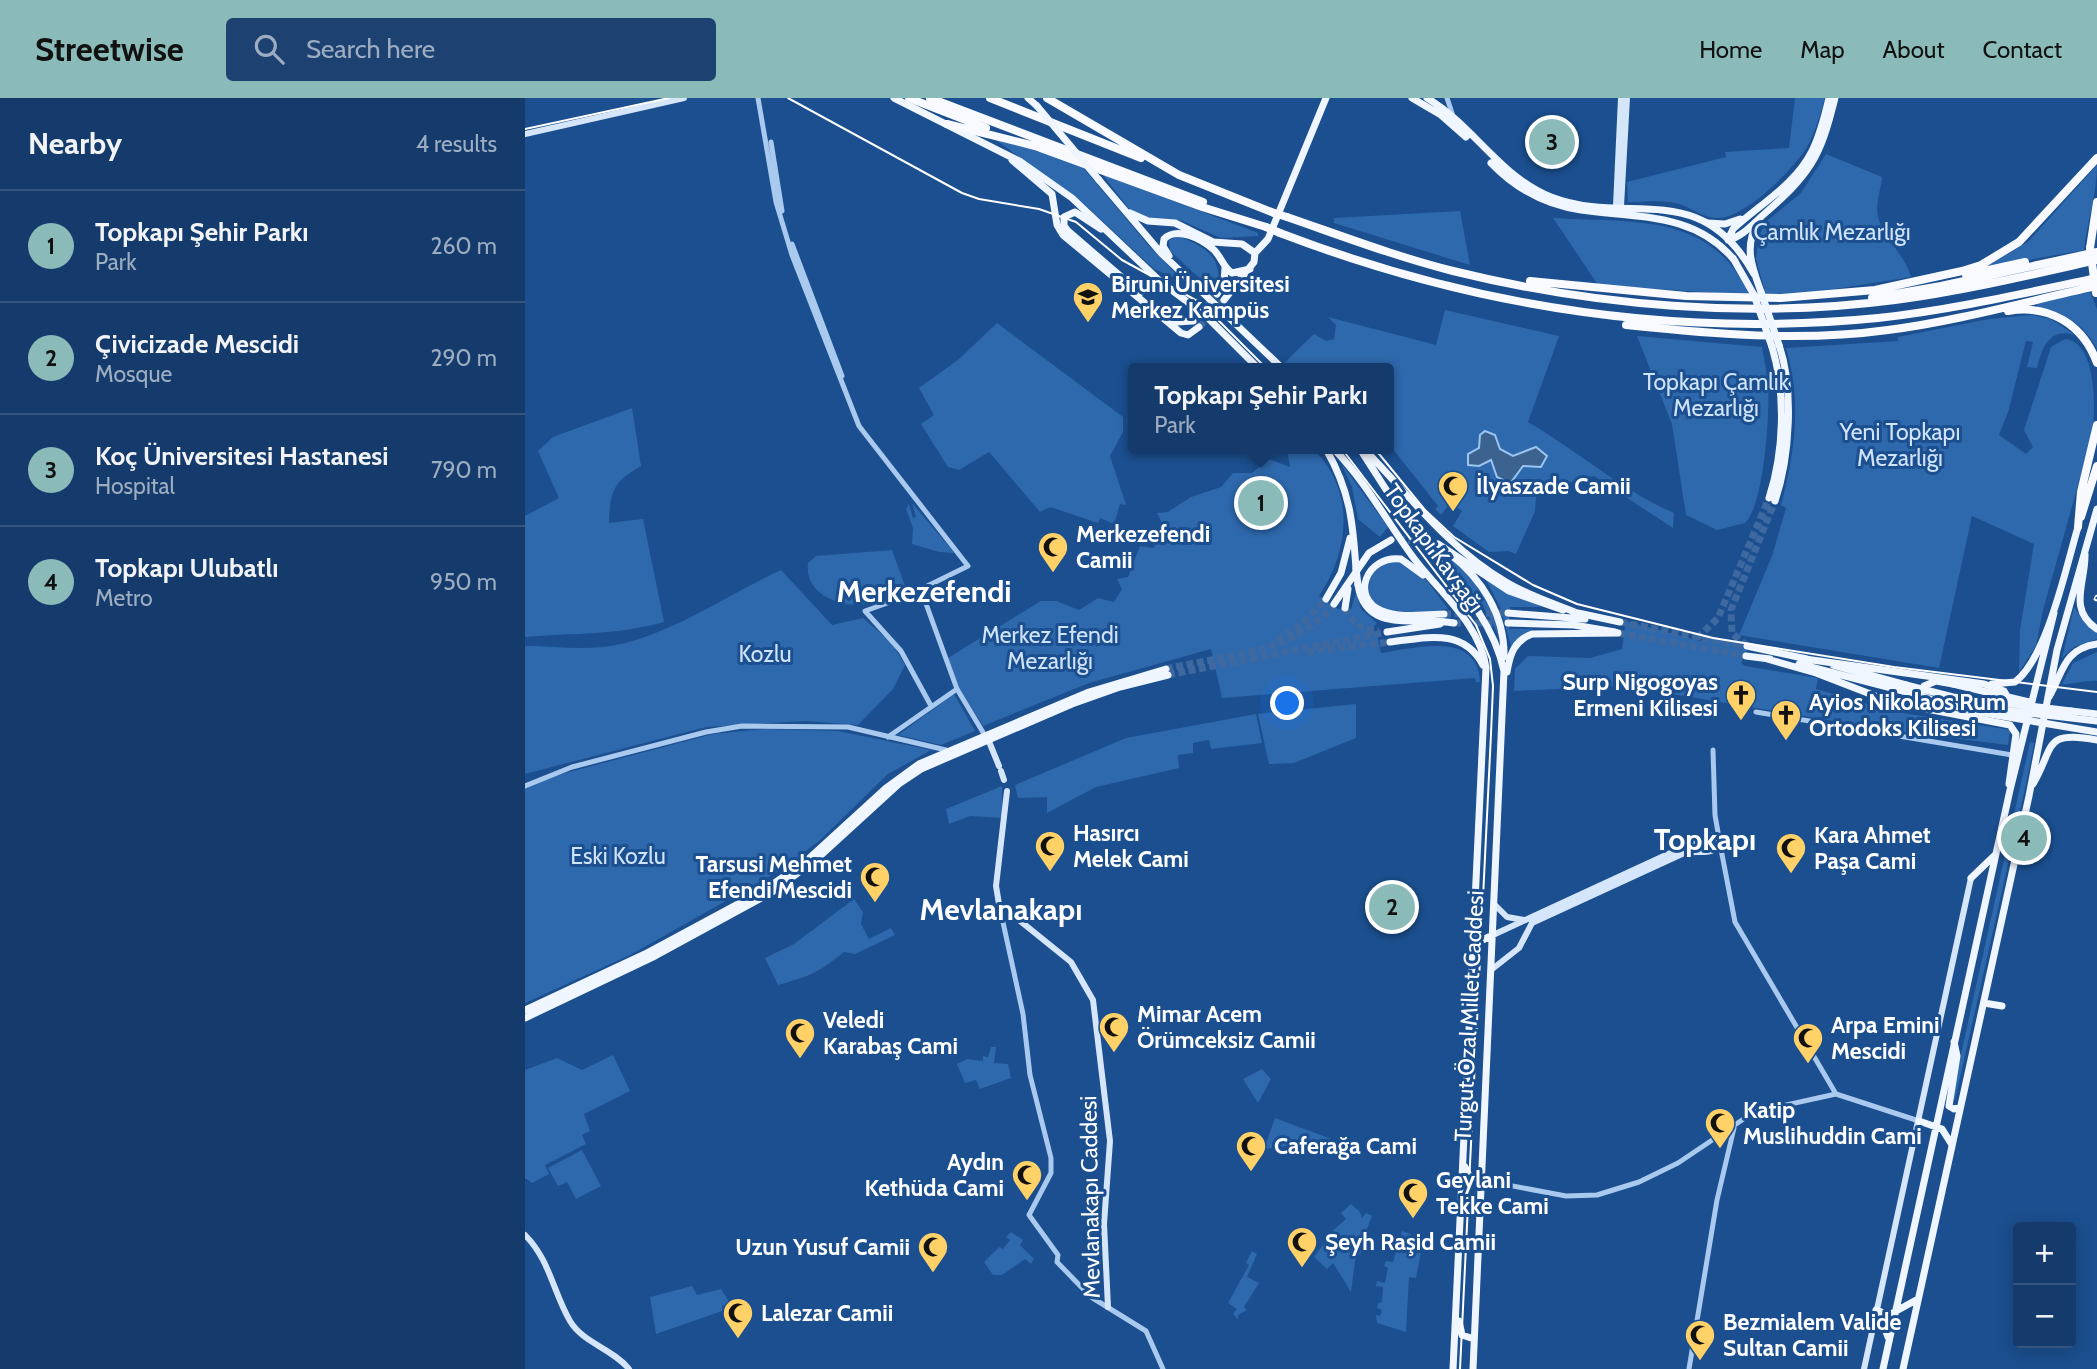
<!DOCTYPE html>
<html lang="en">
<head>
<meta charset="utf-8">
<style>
  :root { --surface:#143b6b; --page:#1d4271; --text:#f1f3f6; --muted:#9dadc1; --line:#33557e; --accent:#8bbbb9 }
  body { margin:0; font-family:Cabin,sans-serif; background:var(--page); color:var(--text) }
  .controls { position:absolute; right:21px; bottom:21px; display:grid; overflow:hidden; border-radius:7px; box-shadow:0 4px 18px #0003 }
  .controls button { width:63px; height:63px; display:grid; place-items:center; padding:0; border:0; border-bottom:2px solid var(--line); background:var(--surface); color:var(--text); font:35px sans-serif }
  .you { position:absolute; left:763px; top:606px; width:24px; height:24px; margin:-18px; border:5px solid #fff; border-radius:50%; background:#1a73e8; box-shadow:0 0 0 10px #1a73e833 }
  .badge { display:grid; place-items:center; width:46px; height:46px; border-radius:50%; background:var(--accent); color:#111; font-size:23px; font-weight:700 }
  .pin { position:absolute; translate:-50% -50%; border:4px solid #fff; box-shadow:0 2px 7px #0006 }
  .popup { position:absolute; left:603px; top:265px; width:266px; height:91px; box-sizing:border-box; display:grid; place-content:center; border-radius:7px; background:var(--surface); filter:drop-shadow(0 2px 5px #0005); font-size:23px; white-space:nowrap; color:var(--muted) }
  .popup b { font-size:26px; color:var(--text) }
  .popup::after { content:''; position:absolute; left:50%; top:100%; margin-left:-14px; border:14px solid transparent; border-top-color:var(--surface) }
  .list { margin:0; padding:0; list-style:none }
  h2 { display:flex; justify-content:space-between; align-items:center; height:91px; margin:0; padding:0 28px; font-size:30px }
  h2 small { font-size:23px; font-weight:400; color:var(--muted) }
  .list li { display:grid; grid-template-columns:46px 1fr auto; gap:21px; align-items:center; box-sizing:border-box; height:112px; padding:0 28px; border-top:2px solid var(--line) }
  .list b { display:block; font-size:26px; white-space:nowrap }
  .list p { margin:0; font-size:23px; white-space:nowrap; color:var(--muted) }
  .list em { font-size:23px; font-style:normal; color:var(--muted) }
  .icon { flex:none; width:38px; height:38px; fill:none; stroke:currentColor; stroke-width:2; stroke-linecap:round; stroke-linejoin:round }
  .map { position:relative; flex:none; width:1572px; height:1271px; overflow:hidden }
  header { display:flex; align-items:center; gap:42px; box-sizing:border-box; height:98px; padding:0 35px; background:var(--accent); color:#111 }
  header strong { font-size:33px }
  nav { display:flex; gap:38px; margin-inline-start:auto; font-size:24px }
  .search { width:490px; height:63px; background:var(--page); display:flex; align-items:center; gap:18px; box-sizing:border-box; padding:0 24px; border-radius:7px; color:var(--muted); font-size:26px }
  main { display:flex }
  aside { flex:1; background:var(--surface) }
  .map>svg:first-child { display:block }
  .green { fill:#2e69ad }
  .water { fill:#3c6290; stroke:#9cc4f0; stroke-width:2 }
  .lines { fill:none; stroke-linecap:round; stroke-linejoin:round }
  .primary-tunnel { stroke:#3d69a0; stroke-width:7; stroke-dasharray:7 3.5; stroke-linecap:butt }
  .tertiary { stroke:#a9c9ee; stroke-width:5 }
  .secondary { stroke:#d6e6fa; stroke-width:6 }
  .primary { stroke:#f0f6ff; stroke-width:7 }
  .trunk { stroke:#f8faff; stroke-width:8 }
  .tram { stroke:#fff; stroke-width:2 }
  .rail-casing { stroke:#fff; stroke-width:4.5 }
  .rail { stroke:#1b4f8f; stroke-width:2; stroke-dasharray:5; stroke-linecap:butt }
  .primary-bridge { stroke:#f0f6ff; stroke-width:7 }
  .trunk-bridge { stroke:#f8faff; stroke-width:8 }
  .labels { text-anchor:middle; stroke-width:6; stroke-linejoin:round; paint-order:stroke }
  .park-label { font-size:23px; fill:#cfe3fa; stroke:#1b4f8f }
  .poi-label { font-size:23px; font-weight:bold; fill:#fff; stroke:#1b4f8f; text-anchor:start }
  .street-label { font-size:23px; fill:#fff; stroke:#1b4f8f }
  .district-label { font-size:30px; font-weight:bold; fill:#fff; stroke:#1b4f8f }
</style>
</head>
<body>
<header>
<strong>Streetwise</strong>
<div class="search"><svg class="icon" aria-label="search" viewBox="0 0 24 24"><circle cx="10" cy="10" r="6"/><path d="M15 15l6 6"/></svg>Search here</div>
<nav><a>Home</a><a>Map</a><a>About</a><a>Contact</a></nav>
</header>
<main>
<aside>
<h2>Nearby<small>4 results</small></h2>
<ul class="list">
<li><span class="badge">1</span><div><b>Topkapı Şehir Parkı</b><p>Park</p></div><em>260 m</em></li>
<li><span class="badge">2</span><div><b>Çivicizade Mescidi</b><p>Mosque</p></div><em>290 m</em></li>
<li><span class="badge">3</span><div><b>Koç Üniversitesi Hastanesi</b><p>Hospital</p></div><em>790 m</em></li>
<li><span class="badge">4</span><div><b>Topkapı Ulubatlı</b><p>Metro</p></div><em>950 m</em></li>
</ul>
</aside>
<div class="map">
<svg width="1572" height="1271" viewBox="0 0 1572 1271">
  <rect width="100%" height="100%" fill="#1b4f8f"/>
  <path class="green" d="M1270,0H1300C1295,17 1290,35 1281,51C1266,73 1220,120 1193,120C1179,120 1170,112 1157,107C1141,101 1120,104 1103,104L1102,84L1201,59L1200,54L1264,50Z
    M468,40L555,66L624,148L659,184L629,171L558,105Z
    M1301,56L1357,79C1356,91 1350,107 1353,119C1359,142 1380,156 1386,179L1310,191L1241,197L1231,161L1234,137L1243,122L1276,95Z
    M1572,67C1572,96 1562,123 1559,152L1459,170L1503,144Z
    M577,76L733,135V138L696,140L655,122L623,121L605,112Z
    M935,113L945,167L809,125V120Z
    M1028,120C1105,125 1187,113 1224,197L1073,187Z
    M654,138C674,147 696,156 693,182L681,186L645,153L644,142Z
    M1565,194L1572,211V251C1560,227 1538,213 1512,209V205Z
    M920,212L1034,238L1003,324C1053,353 1096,392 1149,415L1148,430L1069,378L1035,387L1011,399L1010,413L991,456L984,453L964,454L928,428L937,413L925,405L916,417L910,411L913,408L864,346V270H762L758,266L789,236L801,243L809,241L811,227L803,219L911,247Z
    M1507,217L1526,221L1550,237C1524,229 1517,250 1512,270L1502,269L1508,244L1501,243L1484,311L1474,337L1501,356L1508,349L1499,332L1526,249L1540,241C1572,244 1571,311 1567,337L1518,512L1511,548L1494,574L1495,532L1509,446L1447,418L1414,570L1214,537L1247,458L1261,410L1256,407C1270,355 1277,302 1261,250L1373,243V239L1464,221Z
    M472,225L598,319V334L585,358L601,407L595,406L589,426L575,420L573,425L525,409L515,414L464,354L434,372L423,369L396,326L409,317L394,290L434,261Z
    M1112,238L1237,249C1239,262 1242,274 1243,287C1245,314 1239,408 1220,425L1192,432L1161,417L1147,326Z
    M107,310L116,368C88,384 85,393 84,425L118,421L139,524C94,537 47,535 0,539V418L34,400L13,353L28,339Z
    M762,351H795L792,355C830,395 824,454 794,498L813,511H826L831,495L836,511L852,525L847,531L852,537L856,555C889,550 953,532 955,584H951L950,580L697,600L686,551L564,585L458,628L434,590L423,560L516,503H531L554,512L573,500L589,504L597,491L592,481L603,479L615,448L629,450L637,425L632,415L643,414L666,399L696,389L708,375H727L744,361L765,369Z
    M816,365L863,429L855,439L833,421L827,389Z
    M387,405L427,452L429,455L414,454L387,446L388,430L381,411L384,406L388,420L391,419Z
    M367,452L380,488C368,495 356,503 341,506C315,510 279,496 283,465L291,458Z
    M916,455C947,471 967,504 974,538L959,510Z
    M861,463H881L903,484L923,511C903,513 845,524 844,491C844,478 851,470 861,463Z
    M256,472L307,527L338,520L366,544L380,567L368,591L333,627L280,623L181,629L0,676V548C30,548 61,553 91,547C151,534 201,497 256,472Z
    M960,480L1017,509H985L984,531H1008L999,536L987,551L975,509Z
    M1549,509L1560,525L1572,535V541L1549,549L1537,560Z
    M1101,523L1175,543L1182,539L1224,547L1216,565L1220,568L1293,580L1291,591L1366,613L1485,632L1483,647L1363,632L1099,588L989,593L990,571L1003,558L1065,560L1097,551Z
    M1572,554V583C1559,582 1548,587 1537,586L1548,565Z
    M429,596L450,633L416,647L373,637Z
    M831,606V640L769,665L744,666L733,616Z
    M731,616L737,645L686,651L684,642L668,645V655L653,657L654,670L571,689L522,715V699L493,700L490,687L601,640Z
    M239,631L313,633L406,652L363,676L294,743L254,773L105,857L0,905V690L14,682L188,636Z
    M1505,644L1509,645L1501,686L1430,1002L1426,1001Z
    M477,688V720L445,718L424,726L421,711Z
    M329,801L338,814L336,826L344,841L366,830L370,837L330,856L319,854C292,876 284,878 253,887L240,860L269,846Z
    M466,949H471L469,965L483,966L486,980L455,991L451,982L440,985L432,966L442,961L458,963V958L463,959Z
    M88,957L105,993L59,1016L65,1033L57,1037L61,1046L20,1067L24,1076L7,1085L0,1080V972L32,960L57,972Z
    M737,971L746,981L733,1005L718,981Z
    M750,1020L809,1042L739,1051Z
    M57,1052L76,1088L51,1101L42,1084L33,1088L23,1070Z
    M826,1106L835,1114L837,1120L841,1115L847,1118L837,1144L833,1143L831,1149L837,1153L830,1163L826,1194L808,1165L802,1171L789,1159L801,1143L806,1145L810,1139L804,1136L821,1121L816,1115Z
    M877,1133L888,1137L885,1151L896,1154L891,1180L884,1179L881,1234L852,1225L851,1217L855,1218L857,1212L852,1210L853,1205L857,1204L858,1189L851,1188L852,1183L860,1185L863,1170L859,1168L861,1163L868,1164Z
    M486,1134L498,1142L495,1147L509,1161L506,1166L500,1161L477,1177H468L459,1164L474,1149L478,1151L485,1142L481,1139Z
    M727,1153L732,1156L722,1179L734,1185L719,1209L722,1212L713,1217V1221L708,1216L712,1211L703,1205L724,1167L721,1165Z
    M167,1188L172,1197L196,1191L205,1205L197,1208V1213L131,1236L125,1199Z"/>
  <path class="water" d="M960,333L970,337L975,351L988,358L1011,349L1022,358L1016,369L998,368L987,383L982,384L972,379L966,362L954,368L943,367V356L954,350L955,337Z"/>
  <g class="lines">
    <path class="primary-tunnel" d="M668,223L690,199
      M674,229L699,202
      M873,441L913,446
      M820,510C826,525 839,533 854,533
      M919,516L983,515
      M1095,524L1218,548
      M929,525H983
      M1093,535L1221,558
      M1172,540L1193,520L1244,400
      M752,542L777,526L801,501
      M1222,548L1207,535L1206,512L1250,403
      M782,554L865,544
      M641,571C699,557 770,556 809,506
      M643,577L862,534"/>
    <path class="tertiary" d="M233,0L251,104L267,157L334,328L443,468L382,498L373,497L368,503L340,513L376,553L405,606
      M922,0L928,18
      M246,44L257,113
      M267,146L317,278
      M396,492L432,591L459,636
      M1231,614L1487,657
      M363,639L432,591
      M1188,652L1190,717L1194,740
      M0,688L47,669L181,634L217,628L323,629L421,652
      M1195,746L1210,824L1311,996L1394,1023
      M474,806L498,916L505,977L526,1060V1075L504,1117L533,1157L532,1164L566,1199L621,1233L638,1271
      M956,1082L1041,1098L1072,1097L1114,1084L1153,1065L1229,1014L1311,996
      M1164,1271L1192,1102L1209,1030"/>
    <path class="secondary" d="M0,36L159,0
      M1091,108L1096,0
      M1096,108L1102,0
      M463,641L474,668
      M476,673L479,682
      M482,693L471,788L474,806L546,864L568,902L585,1043L579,1126L583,1209
      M969,806L982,819L999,822
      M966,872L994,850L1007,825L1157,756C1169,751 1183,758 1193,749L1194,740L1188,737L1180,739L968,837
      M0,1137C25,1162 28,1194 45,1223C58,1245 88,1251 104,1271
      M1339,1271L1446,780"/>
    <path class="primary" d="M369,0L496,64L547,100L637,185L680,217L733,270
      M503,0L512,8
      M887,0L916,17L941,39
      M902,0C949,28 974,78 1026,99C1104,129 1174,78 1229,176
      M487,62L527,96L532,127L538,137L656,235L663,237L674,229
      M966,65C990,90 1021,107 1056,112C1112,120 1170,114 1210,163
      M574,82L636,155L757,270
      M605,115L623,123L650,125L688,144L717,146L730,155
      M1183,125L1200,126L1215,121
      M1232,125C1219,150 1227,169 1236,194
      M576,131L550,114L539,119V128L543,133L615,195
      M1203,142C1217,139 1228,126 1238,117C1285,76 1295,61 1310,0
      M1203,142L1208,131C1235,106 1270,87 1287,53C1295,37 1300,17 1304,0
      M730,155L743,141L801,0
      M644,158L638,148L639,141C652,128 677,141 689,152C697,160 698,169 707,175L725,171
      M1208,160L1229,197
      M692,196L699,184L700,170
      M699,202L729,164L730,155
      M637,214L651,224L668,223
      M801,351C825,393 828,424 831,471
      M809,351C839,382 860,420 885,455C910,491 955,524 961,570L928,1271
      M835,351C854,380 871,409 892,437C926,480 967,517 979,573L948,1271
      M839,351C885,398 923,450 981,484C1004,498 1030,506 1055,516
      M1244,400C1259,354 1261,295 1247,249
      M1250,403C1265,359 1269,291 1254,247
      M913,446L984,493L1038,512
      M925,456C957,481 980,517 979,559
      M1560,456C1561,484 1542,511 1572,531
      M898,477L876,461C841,457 825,500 857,513C875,521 901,516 919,516
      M833,487C841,538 893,517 929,525
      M801,501L816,475L825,440
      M809,506L844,455L866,442
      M820,510L823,491
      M983,515L1060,521
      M1053,515L1095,524
      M983,525L1049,527L1090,534
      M862,534L915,526
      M865,544C900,540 938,529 958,567
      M1222,548L1282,561
      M1221,558L1245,561
      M1242,561L1291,575L1366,604L1485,627L1491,636L1484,686
      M1280,561L1459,586L1479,593L1484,602
      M1274,566L1378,593
      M1308,567L1381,587
      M982,574C985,556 989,543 1007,536L1093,535
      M1467,586L1490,584C1522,560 1541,469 1553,429
      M1524,599C1538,575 1538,551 1572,546
      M1403,610L1394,602L1399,588L1411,583L1428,586
      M1546,613L1572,616
      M1508,686C1530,649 1517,632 1572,642
      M1446,780L1470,757
      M949,846L968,837
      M1459,905L1477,908
      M0,912L120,856L241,791L280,764L361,690L394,666L564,594L641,571
      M0,920L130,858L249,793L294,759L375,685L396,671L547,606L595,589L643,577
      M1429,944L1432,958L1424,1008L1429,1011L1435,1009
      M1394,1023L1417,1031L1427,1047
      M940,1069L945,1080L956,1082
      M936,1101L949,1100L955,1107
      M1351,1212L1364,1217L1393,1201
      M1354,1215L1363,1239
      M934,1223L937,1237L949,1241
      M1358,1271L1485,692L1529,515
      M1378,1271L1504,698L1532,552L1572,411"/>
    <path class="trunk" d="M384,0L461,30
      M405,0L678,104
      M465,0L616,60
      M522,0L654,77L749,115
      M422,26L510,48L677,109L741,129
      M762,119C817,138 872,159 928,173C1070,208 1225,221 1370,202C1438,193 1505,177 1572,162
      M755,135C948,209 1147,240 1353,220C1426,212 1500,195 1572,180
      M1565,150L1572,104
      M1441,177L1500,164
      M1005,183L1161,198L1256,200L1350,192L1437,173L1456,167L1494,144L1572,60
      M1347,200L1416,188L1572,154
      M1483,213C1524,206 1558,226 1572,265
      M1101,227C1187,236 1276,244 1363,232C1433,223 1503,203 1572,188
      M1556,419L1572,368
      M1553,429L1556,394L1572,327"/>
    <path class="tram" d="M263,0L437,95L454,101L514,111L551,124L597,162L676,205L741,270
      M0,31L144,0
      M817,351L951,527L965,561L968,588L966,636L935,1271
      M850,351L900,412L929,439L1008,487L1052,506L1188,540L1369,569L1572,594"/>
    <g class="rail-casing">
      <path id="rail" d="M1571,501L1572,499"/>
    </g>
    <use href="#rail" class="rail"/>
    <path class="primary-bridge" d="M512,8L574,82
      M1236,194L1254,247
      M1229,197L1247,249
      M831,471L833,487
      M1428,586L1504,604
      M1381,587L1428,599L1546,613
      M1378,593L1447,613L1572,634
      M1450,609L1572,623"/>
    <path class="trunk-bridge" d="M749,115L762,119
      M741,129L755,135
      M1565,150L1571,195"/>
  </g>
  <defs>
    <g id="university-pin" transform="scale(1.575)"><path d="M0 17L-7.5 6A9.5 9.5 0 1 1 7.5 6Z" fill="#ffd166" stroke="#1b4f8f"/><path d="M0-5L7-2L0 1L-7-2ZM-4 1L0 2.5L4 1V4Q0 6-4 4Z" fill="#111"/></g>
    <g id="mosque-pin" transform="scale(1.575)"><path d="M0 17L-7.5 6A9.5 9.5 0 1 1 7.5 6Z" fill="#ffd166" stroke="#1b4f8f"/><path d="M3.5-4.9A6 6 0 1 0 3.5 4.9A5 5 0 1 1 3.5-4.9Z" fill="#111"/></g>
    <g id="church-pin" transform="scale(1.575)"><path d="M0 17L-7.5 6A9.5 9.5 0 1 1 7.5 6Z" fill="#ffd166" stroke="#1b4f8f"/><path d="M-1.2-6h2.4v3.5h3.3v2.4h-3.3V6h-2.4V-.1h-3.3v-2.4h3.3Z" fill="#111"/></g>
  </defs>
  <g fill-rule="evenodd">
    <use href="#university-pin" x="563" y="199"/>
    <use href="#mosque-pin" x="928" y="388"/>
    <use href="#mosque-pin" x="528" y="449"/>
    <use href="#church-pin" x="1216" y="597"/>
    <use href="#church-pin" x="1261" y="617"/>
    <use href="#mosque-pin" x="525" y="748"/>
    <use href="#mosque-pin" x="1266" y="750"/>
    <use href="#mosque-pin" x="350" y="779"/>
    <use href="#mosque-pin" x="589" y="929"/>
    <use href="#mosque-pin" x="275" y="935"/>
    <use href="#mosque-pin" x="1283" y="940"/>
    <use href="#mosque-pin" x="1195" y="1025"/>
    <use href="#mosque-pin" x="726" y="1048"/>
    <use href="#mosque-pin" x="502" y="1077"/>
    <use href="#mosque-pin" x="888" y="1095"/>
    <use href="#mosque-pin" x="777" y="1144"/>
    <use href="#mosque-pin" x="408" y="1149"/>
    <use href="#mosque-pin" x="213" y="1215"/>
    <use href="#mosque-pin" x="1175" y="1237"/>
  </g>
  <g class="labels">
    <g class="park-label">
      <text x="1307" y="142">Çamlık Mezarlığı</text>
      <text x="1191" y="292">Topkapı Çamlık<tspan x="1191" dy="26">Mezarlığı</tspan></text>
      <text x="1375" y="342">Yeni Topkapı<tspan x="1375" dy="26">Mezarlığı</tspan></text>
      <text x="525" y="545">Merkez Efendi<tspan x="525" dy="26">Mezarlığı</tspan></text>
      <text x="240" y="564">Kozlu</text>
      <text x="93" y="766">Eski Kozlu</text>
    </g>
    <g class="poi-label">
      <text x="586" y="194">Biruni Üniversitesi<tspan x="586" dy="26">Merkez Kampüs</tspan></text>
      <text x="951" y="396">İlyaszade Camii</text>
      <text x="551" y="444">Merkezefendi<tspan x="551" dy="26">Camii</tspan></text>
      <text x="1193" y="592" text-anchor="end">Surp Nigogoyas<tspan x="1193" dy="26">Ermeni Kilisesi</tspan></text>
      <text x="1284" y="612">Ayios Nikolaos Rum<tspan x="1284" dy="26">Ortodoks Kilisesi</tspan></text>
      <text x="548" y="743">Hasırcı<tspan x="548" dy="26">Melek Cami</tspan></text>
      <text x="1289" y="745">Kara Ahmet<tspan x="1289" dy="26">Paşa Cami</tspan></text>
      <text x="327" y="774" text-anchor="end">Tarsusi Mehmet<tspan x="327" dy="26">Efendi Mescidi</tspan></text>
      <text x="612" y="924">Mimar Acem<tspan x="612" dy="26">Örümceksiz Camii</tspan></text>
      <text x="298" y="930">Veledi<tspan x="298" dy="26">Karabaş Cami</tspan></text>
      <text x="1306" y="935">Arpa Emini<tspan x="1306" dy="26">Mescidi</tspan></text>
      <text x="1218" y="1020">Katip<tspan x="1218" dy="26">Muslihuddin Cami</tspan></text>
      <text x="749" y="1056">Caferağa Cami</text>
      <text x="479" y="1072" text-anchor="end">Aydın<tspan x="479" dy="26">Kethüda Cami</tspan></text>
      <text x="911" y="1090">Geylani<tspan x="911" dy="26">Tekke Cami</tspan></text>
      <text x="800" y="1152">Şeyh Raşid Camii</text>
      <text x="385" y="1157" text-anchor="end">Uzun Yusuf Camii</text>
      <text x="236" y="1223">Lalezar Camii</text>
      <text x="1198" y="1232">Bezmialem Valide<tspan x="1198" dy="26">Sultan Camii</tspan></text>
    </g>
    <g class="street-label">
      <text transform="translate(909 450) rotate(54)" y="8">Topkapı Kavşağı</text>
      <text transform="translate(944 918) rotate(-87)" y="8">Turgut Özal Millet Caddesi</text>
      <text transform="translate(565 1099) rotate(-91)" y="8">Mevlanakapı Caddesi</text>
    </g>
    <g class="district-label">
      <text x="399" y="504">Merkezefendi</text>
      <text x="1180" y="752">Topkapı</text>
      <text x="476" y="822">Mevlanakapı</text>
    </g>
  </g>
</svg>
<div class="controls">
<button>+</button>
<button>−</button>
</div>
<div class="you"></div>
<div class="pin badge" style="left:736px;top:405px">1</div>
<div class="popup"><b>Topkapı Şehir Parkı</b>Park</div>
<div class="pin badge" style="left:867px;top:809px">2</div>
<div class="pin badge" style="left:1027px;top:44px">3</div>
<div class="pin badge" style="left:1499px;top:740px">4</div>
</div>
</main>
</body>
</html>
